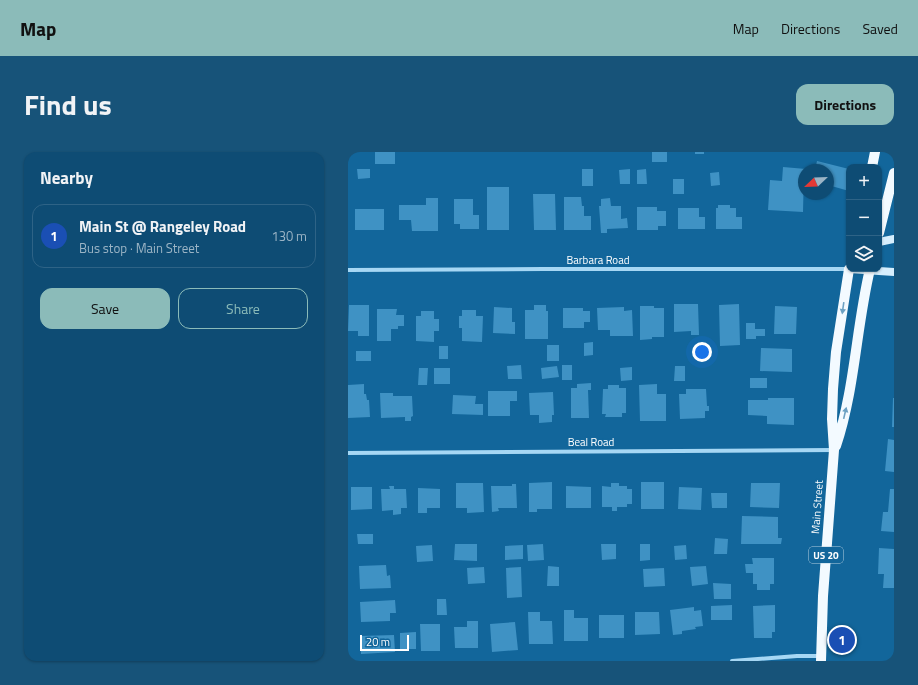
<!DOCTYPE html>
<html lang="en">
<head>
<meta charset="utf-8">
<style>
  :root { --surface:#0e4c74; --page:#175379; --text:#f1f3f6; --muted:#9bb4c5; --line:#2e6386; --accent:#8bbbb9 }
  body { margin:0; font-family:"Titillium Web",sans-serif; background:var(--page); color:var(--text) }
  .controls { position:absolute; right:12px; top:12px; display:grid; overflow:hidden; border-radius:8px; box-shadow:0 1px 3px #0004 }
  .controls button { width:36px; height:36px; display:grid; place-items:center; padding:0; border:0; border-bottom:1px solid var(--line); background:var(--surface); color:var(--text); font:20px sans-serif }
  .compass { position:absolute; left:450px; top:12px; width:36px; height:36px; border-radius:50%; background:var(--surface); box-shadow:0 1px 3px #0004; rotate:247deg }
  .scale { position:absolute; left:12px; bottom:10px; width:49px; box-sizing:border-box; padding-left:4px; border:2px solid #fff; border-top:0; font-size:11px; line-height:14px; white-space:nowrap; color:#fff; -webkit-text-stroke:3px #12669b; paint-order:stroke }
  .you { position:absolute; left:354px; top:200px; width:14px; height:14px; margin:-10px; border:3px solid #fff; border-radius:50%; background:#1a73e8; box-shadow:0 0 0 6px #1a73e833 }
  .badge { display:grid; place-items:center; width:26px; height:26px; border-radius:50%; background:var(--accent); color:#fff; font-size:13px; font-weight:700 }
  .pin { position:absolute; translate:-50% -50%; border:2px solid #fff; box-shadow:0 1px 4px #0006 }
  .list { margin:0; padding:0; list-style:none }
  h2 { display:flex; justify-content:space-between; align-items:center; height:52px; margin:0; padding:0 16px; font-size:17px }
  h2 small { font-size:13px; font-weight:400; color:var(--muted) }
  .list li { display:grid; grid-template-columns:26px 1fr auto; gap:12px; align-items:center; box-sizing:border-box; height:64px; margin:0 8px 8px; padding:0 8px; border:1px solid var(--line); border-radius:12px }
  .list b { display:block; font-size:15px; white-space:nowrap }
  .list p { margin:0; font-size:13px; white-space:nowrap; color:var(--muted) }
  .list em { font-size:13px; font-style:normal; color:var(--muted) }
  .actions { display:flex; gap:8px; padding:12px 16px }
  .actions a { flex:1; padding:9px 0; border:1px solid var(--accent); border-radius:12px; text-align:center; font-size:14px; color:var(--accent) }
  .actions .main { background:var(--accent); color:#111 }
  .icon { flex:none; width:22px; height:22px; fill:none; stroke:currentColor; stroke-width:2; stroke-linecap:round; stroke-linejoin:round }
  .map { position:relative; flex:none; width:546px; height:509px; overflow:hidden; border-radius:12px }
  header { display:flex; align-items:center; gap:24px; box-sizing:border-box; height:56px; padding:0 20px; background:var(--accent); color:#111 }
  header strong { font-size:19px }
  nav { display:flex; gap:22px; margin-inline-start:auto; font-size:14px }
  .intro { display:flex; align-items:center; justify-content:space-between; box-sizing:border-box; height:96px; padding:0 24px }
  h1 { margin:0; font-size:28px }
  .button { padding:10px 18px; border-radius:12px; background:var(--accent); color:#111; font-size:14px; font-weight:700 }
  main { display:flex; gap:24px; padding:0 24px }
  aside { flex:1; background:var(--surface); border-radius:12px; box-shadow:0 1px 3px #0004 }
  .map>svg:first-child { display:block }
  .building { fill:#3f92c4 }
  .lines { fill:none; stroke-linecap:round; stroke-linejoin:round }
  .street { stroke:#a6d7f4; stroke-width:4 }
  .secondary { stroke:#d6eefd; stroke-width:8 }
  .primary { stroke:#f3faff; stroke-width:10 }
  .oneway { fill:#6ca1c3 }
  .labels { text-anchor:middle; stroke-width:3.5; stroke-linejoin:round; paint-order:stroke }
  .shield { fill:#12669b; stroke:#b8d1e1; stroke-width:1 }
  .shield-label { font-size:10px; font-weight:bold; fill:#fff }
  .street-label { font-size:11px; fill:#fff; stroke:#12669b }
</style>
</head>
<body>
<header>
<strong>Map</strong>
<nav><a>Map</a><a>Directions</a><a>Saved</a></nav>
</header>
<div class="intro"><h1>Find us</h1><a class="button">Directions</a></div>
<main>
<aside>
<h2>Nearby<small></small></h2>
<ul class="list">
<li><span class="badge" style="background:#1a4fb4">1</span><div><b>Main St @ Rangeley Road</b><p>Bus stop · Main Street</p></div><em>130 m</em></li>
</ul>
<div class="actions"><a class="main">Save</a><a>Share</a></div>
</aside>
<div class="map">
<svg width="546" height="509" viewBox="0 0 546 509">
  <rect width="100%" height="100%" fill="#12669b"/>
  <path class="building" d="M27,0H47V12H27Z
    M304,0H319V10H304Z
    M347,0H356V2H347Z
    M469,9L501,17V39L480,33V18H467Z
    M435,15L458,17V18H456L455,60L420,58L422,28L434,29Z
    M9,17H22V26L10,27Z
    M234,17H245V34H234Z
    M282,17V32H272L271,18Z
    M298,17L299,32H289V18Z
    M371,20L372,33L363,34L362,21Z
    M325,27H336V42H325Z
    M139,35H161V78H139Z
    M185,42H207L208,78H186Z
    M216,45H233L234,54H236V64H243V78H216Z
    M78,46H90V79H64L63,68H51V53H78Z
    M262,46L263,54H273V67L279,66L280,76L259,77V81H253L251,54H253V47Z
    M106,47H125V63H131V77H112V72H106Z
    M370,53H382V56H388V65H394V77H368V56H370Z
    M289,55H309V59H318V74H310V78H289Z
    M330,56H351V65H357V77H330Z
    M7,57H36V78H7Z
    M326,152H350L351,183H343V179L326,180Z
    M391,152L392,193L372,194L371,153Z
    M1,153H21V184H10V179H0Z
    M186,153H198V159H200V187H177V158H186Z
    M292,154H306V156H316V185H304V187L292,188Z
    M427,154L449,155L448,182H426Z
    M146,155L164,156V170H167V182L145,181Z
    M276,155V159L284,158L285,184H262V178H250L249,156Z
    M215,156H235V159H242V170H236V176H215Z
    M29,157H49L48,163H56V174H50V177H43V189H29Z
    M114,158H128V164H135L134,190L114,189V176H111V164H114Z
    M73,159H86V167H91V179H86V190L68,189V164H73Z
    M398,171H407V177H417V184H408V187H398Z
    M245,190V203L236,204V191Z
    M199,193H211V209H199Z
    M358,193L359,207L348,208L347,194Z
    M91,194H100V207H91Z
    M413,196L444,197V220L412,219Z
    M8,199H23V209H8Z
    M173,213L174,227H160L159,214Z
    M214,213H224V228H214Z
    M209,214L211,225L194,227L193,216Z
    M327,214H337V229H326Z
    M284,215V228L273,229L272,216Z
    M71,216H80L79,233H70Z
    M86,216H102V232H86Z
    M402,226H419V236H402Z
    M243,231V238H240L241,266H223V236H229V232Z
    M16,232V242H18L19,248H21L22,265L0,266V233Z
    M309,232V242H318V269H292L291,233Z
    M260,233H271V236H278V261H274V265H257L258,262H254L255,237H260Z
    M338,237H358L359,254H361V259H357V266L332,267L331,242H338Z
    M140,239H169V249H162V264H140Z
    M205,240L206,263H204V270L191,271V263H182L181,241Z
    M32,241H45V244H64L65,264L63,265V269H57V265L33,266Z
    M105,243L128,244L127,252H135V263L104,262Z
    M420,246H446V273L419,272V264L400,263V248H420Z
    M545,246H546V275H544Z
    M540,287L546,288V320L537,319Z
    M204,330V357H189V360H181V331Z
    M293,330H316V357H293Z
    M108,331H135L136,360L119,361V356H108Z
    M263,331H271V334H279V337H284V352H279V355H269V359H264V355H254V334L263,335Z
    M403,331H432L431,356L402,355Z
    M164,332H168L169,356H150L151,359L144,360L143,334H164Z
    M41,334H46V337H58L59,356H53V362L45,363V358L34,359L33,337H42Z
    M218,334L243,335V356H218Z
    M3,335H24V357L3,358Z
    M331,335L354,336L353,358L330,357Z
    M70,336L92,337V356H79V361H70Z
    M542,337H546V380L533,379L535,360H540Z
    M363,341H379V356H364Z
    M394,364L430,365V386H434L433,392H393Z
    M9,382H25V392H10Z
    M367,386L380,387L379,402H366Z
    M107,392H129V409L106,408Z
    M195,392L196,408L180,409L179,393Z
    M253,392H268V407L254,408Z
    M292,392H302V408L292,409Z
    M84,393L85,409L69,410L68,394Z
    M175,393V407L157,408V394Z
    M338,393L339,407L327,408L326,394Z
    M531,396L546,397V436H535L536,422H530Z
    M404,406H426V432H422V438H409V432H405V421H398L397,412H405Z
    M38,413L39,424L42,423L43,436L12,437L11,414Z
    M200,414L211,415V434H199Z
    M358,414L360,432L344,434L342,415Z
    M136,415L137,431L120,432L119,416Z
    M173,415L174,445L159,446L158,416Z
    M316,416L317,434L296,435L295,417Z
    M365,431L383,432V447H366Z
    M89,447H98L99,463H89Z
    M47,448L48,461H42V469L13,470L12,450Z
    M384,453V468H363V454Z
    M427,453V480H424V486H406L405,454Z
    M346,455V459L353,458L355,474L347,475L348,477L334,479V482L325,483L322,458Z
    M216,458H226V466H240V489H216Z
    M180,460H192V469H204L205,492H181Z
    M287,460H311L312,482L287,483Z
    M251,463H276V486H251Z
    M119,469H130V496H107L106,475H119Z
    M167,470L170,498L144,500L142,472Z
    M72,472H92V499H73Z
    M68,480V497H52V481Z
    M46,483L47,500L13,502L12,484Z"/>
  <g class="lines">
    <path class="street" d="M0,118L196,117H501
      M0,301L486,298
      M384,509L449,504H473"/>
    <path class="secondary" d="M531,90L546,87
      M501,117L546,120"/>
    <path class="primary" d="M524,15L527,0
      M531,81L546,21
      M488,294C507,237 508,176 522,117
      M473,509L475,444L486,298L484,267L485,237L488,200L501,117"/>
  </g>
  <defs><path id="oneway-solid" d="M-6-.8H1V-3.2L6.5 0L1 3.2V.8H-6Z"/></defs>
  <g class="oneway">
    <use href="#oneway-solid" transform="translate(495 156) rotate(98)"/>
    <use href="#oneway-solid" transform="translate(497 261) rotate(-77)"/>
  </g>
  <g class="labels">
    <rect class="shield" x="461" y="395" width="34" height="16" rx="3"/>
    <g class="shield-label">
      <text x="478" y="407">US 20</text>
    </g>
    <g class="street-label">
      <text x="250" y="112">Barbara Road</text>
      <text x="243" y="294">Beal Road</text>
      <text transform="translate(469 355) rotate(-86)" y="4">Main Street</text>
    </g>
  </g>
</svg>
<div class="controls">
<button>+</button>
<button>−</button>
<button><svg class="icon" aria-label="layers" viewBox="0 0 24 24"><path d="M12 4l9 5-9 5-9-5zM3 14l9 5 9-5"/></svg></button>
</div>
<svg class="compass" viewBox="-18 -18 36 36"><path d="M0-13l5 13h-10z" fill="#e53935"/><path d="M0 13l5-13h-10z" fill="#9bb4c5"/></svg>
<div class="scale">20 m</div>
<div class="you"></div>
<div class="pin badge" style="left:494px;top:488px;background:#1a4fb4">1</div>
</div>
</main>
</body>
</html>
